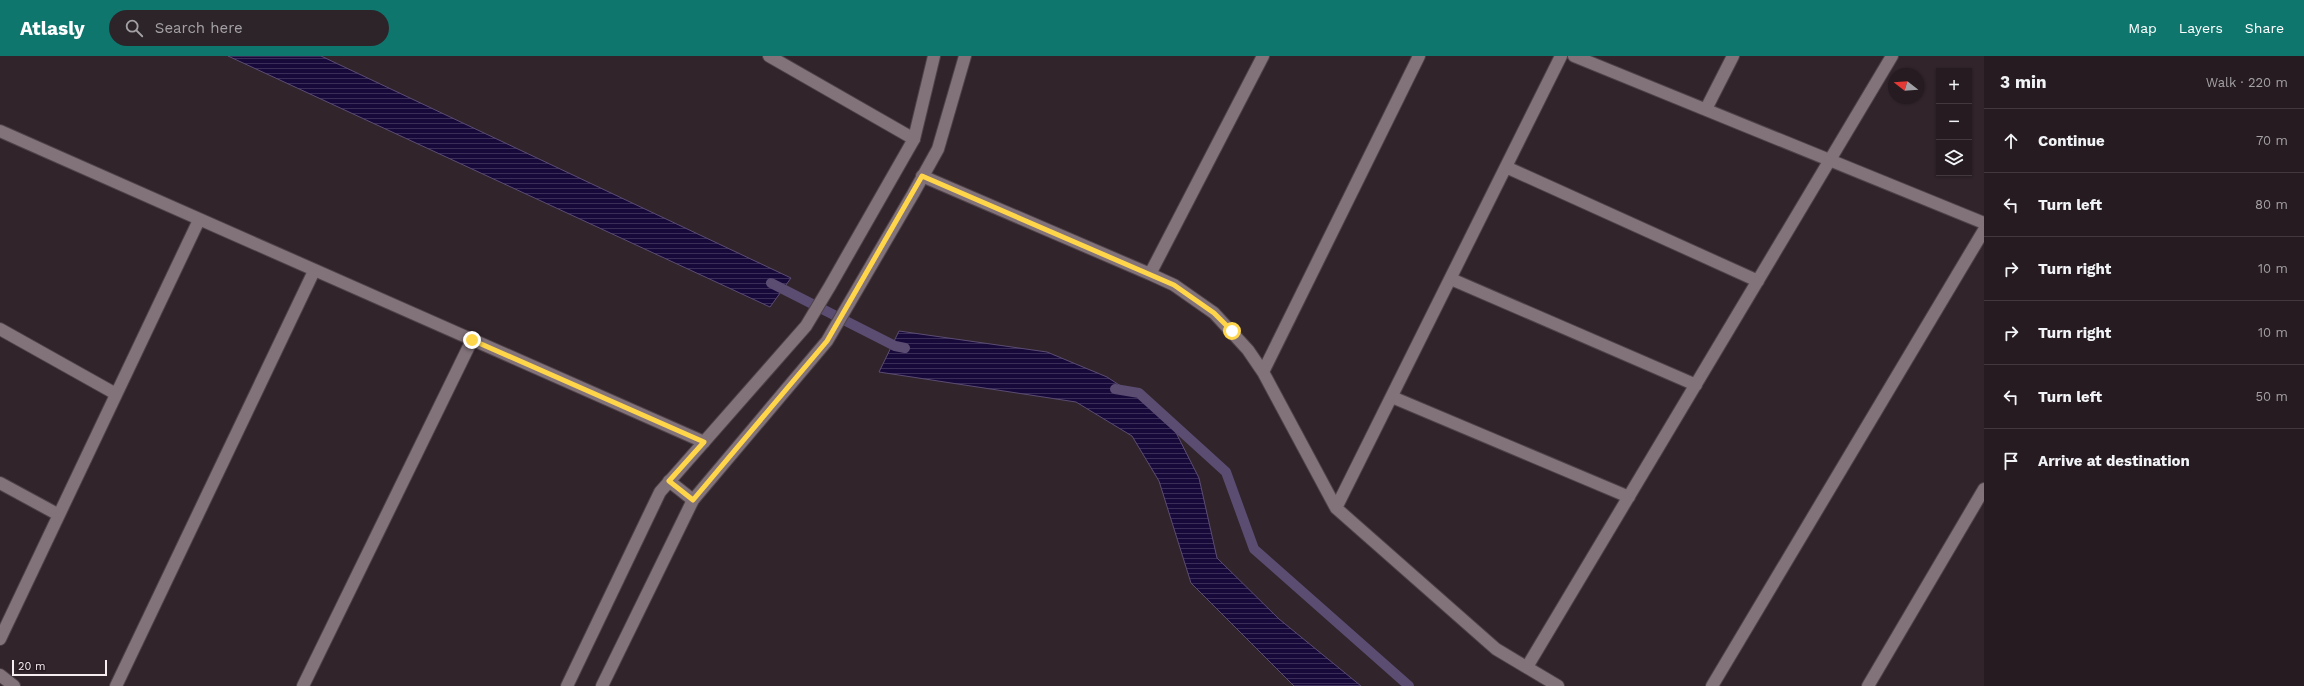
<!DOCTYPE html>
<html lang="en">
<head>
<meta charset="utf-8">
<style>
  :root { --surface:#251b20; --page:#2d2429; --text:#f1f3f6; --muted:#a3a1a5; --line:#42393e; --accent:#0f766e }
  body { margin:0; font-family:"Work Sans",sans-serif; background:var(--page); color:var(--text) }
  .controls { position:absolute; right:12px; top:12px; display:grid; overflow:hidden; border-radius:0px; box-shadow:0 1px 3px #0004 }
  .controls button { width:36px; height:36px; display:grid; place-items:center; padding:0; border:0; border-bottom:1px solid var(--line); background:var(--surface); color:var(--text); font:20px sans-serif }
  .compass { position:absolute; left:1888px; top:12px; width:36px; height:36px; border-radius:50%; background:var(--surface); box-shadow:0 1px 3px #0004; rotate:287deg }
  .scale { position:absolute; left:12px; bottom:10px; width:95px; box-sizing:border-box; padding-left:4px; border:2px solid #f6edf1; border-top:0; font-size:11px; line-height:14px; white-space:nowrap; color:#f6edf1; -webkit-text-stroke:3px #271b21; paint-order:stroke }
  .stop { position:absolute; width:12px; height:12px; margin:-9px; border:3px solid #ffd54a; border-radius:50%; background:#fff }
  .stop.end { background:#ffd54a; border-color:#fff; box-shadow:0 1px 4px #0008 }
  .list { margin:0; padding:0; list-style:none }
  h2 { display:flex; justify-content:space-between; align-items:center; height:52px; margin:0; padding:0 16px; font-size:17px }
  h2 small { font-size:13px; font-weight:400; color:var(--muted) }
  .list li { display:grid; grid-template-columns:26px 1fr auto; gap:12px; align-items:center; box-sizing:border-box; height:64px; padding:0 16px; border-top:1px solid var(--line) }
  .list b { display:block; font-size:15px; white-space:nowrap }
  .list em { font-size:13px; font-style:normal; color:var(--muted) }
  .icon { flex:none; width:22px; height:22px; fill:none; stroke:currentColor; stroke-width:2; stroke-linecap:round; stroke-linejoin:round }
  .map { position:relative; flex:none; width:1984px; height:630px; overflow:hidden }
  header { display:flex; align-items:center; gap:24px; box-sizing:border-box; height:56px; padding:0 20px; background:var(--accent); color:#fff }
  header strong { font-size:19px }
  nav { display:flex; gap:22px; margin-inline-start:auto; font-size:14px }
  .search { width:280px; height:36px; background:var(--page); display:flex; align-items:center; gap:10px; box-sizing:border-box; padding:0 14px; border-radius:22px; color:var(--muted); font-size:15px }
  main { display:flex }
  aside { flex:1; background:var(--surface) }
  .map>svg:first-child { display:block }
  .water { fill:url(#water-rules); stroke:#5b4d72 }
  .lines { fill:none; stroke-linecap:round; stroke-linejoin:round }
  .stream { stroke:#5b4d72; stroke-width:10 }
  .street-casing { stroke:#4e4348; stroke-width:14 }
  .secondary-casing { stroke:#4e4348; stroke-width:14 }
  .street { stroke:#82727a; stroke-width:12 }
  .secondary { stroke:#82727a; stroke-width:12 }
  .route { stroke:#ffd54a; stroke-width:5 }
</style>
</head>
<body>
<header>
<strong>Atlasly</strong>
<div class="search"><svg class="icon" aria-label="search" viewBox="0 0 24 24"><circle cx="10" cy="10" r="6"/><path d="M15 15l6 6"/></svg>Search here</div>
<nav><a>Map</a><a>Layers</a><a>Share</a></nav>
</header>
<main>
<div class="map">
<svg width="1984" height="630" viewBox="0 0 1984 630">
  <defs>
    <pattern id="water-rules" width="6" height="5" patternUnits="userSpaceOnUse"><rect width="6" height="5" fill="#18093b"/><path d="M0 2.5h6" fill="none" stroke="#3a2d58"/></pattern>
  </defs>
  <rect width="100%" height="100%" fill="#31242b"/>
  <path class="water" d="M228,0H321L791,222L770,251Z
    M899,275L1047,296L1107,321L1168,361L1199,422L1217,502L1279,563L1361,630H1294L1191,527L1159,425L1132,380L1076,346L879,316Z"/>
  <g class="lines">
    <path class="stream" d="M771,227L895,290L905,292
      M1115,333L1139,337L1226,416L1254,493L1409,630"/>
    <g class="street-casing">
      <path id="street" d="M769,0L914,83
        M1574,0L1984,167
        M1706,53L1733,0
        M0,75L704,386
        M1506,111L1758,225
        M922,120L1150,218L1174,229L1214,257L1248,294L1263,316L1336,452L1496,593L1558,630
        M1150,218L1263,0
        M1451,223L1696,329
        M0,273L116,338
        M1263,316L1419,0
        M1392,341L1629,441
        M669,425L693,444
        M0,427L59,459
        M1336,452L1561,0
        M0,583L199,164
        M1527,611L1892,0
        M0,619L14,630
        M116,630L314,215
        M303,630L472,284
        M1712,630L1984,174
        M1868,630L1984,433"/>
    </g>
    <g class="secondary-casing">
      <path id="secondary" d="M567,630L660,436L806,270L830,230L914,83L934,0
        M602,630L693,444L827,285L913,138L938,93L965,0"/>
    </g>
    <use href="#street" class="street"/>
    <use href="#secondary" class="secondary"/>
  </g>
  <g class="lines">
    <path class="route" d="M472,284L704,386L669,425L693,444L827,285L922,120L1174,229L1214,257L1232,275"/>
  </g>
</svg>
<div class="controls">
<button>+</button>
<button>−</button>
<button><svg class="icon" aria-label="layers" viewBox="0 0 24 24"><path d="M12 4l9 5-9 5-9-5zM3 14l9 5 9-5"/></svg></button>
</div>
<svg class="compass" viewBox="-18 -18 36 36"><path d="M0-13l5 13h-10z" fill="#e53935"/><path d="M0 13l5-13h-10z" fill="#a3a1a5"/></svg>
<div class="scale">20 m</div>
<div class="stop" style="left:1232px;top:275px"></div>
<div class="stop end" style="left:472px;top:284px"></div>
</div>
<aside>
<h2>3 min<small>Walk · 220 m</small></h2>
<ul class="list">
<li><svg class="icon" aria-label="ahead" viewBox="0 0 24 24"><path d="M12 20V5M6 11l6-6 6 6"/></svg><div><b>Continue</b></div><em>70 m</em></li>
<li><svg class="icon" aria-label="left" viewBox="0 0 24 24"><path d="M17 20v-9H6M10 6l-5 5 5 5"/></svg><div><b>Turn left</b></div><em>80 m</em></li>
<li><svg class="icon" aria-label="right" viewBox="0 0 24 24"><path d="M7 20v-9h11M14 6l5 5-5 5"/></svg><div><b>Turn right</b></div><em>10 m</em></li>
<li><svg class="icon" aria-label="right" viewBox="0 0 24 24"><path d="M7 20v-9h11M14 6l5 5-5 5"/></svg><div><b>Turn right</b></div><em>10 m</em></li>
<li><svg class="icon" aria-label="left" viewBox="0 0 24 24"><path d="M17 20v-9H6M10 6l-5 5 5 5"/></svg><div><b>Turn left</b></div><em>50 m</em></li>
<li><svg class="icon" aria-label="arrive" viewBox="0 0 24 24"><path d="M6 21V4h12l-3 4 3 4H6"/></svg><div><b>Arrive at destination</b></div></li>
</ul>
</aside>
</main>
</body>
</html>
